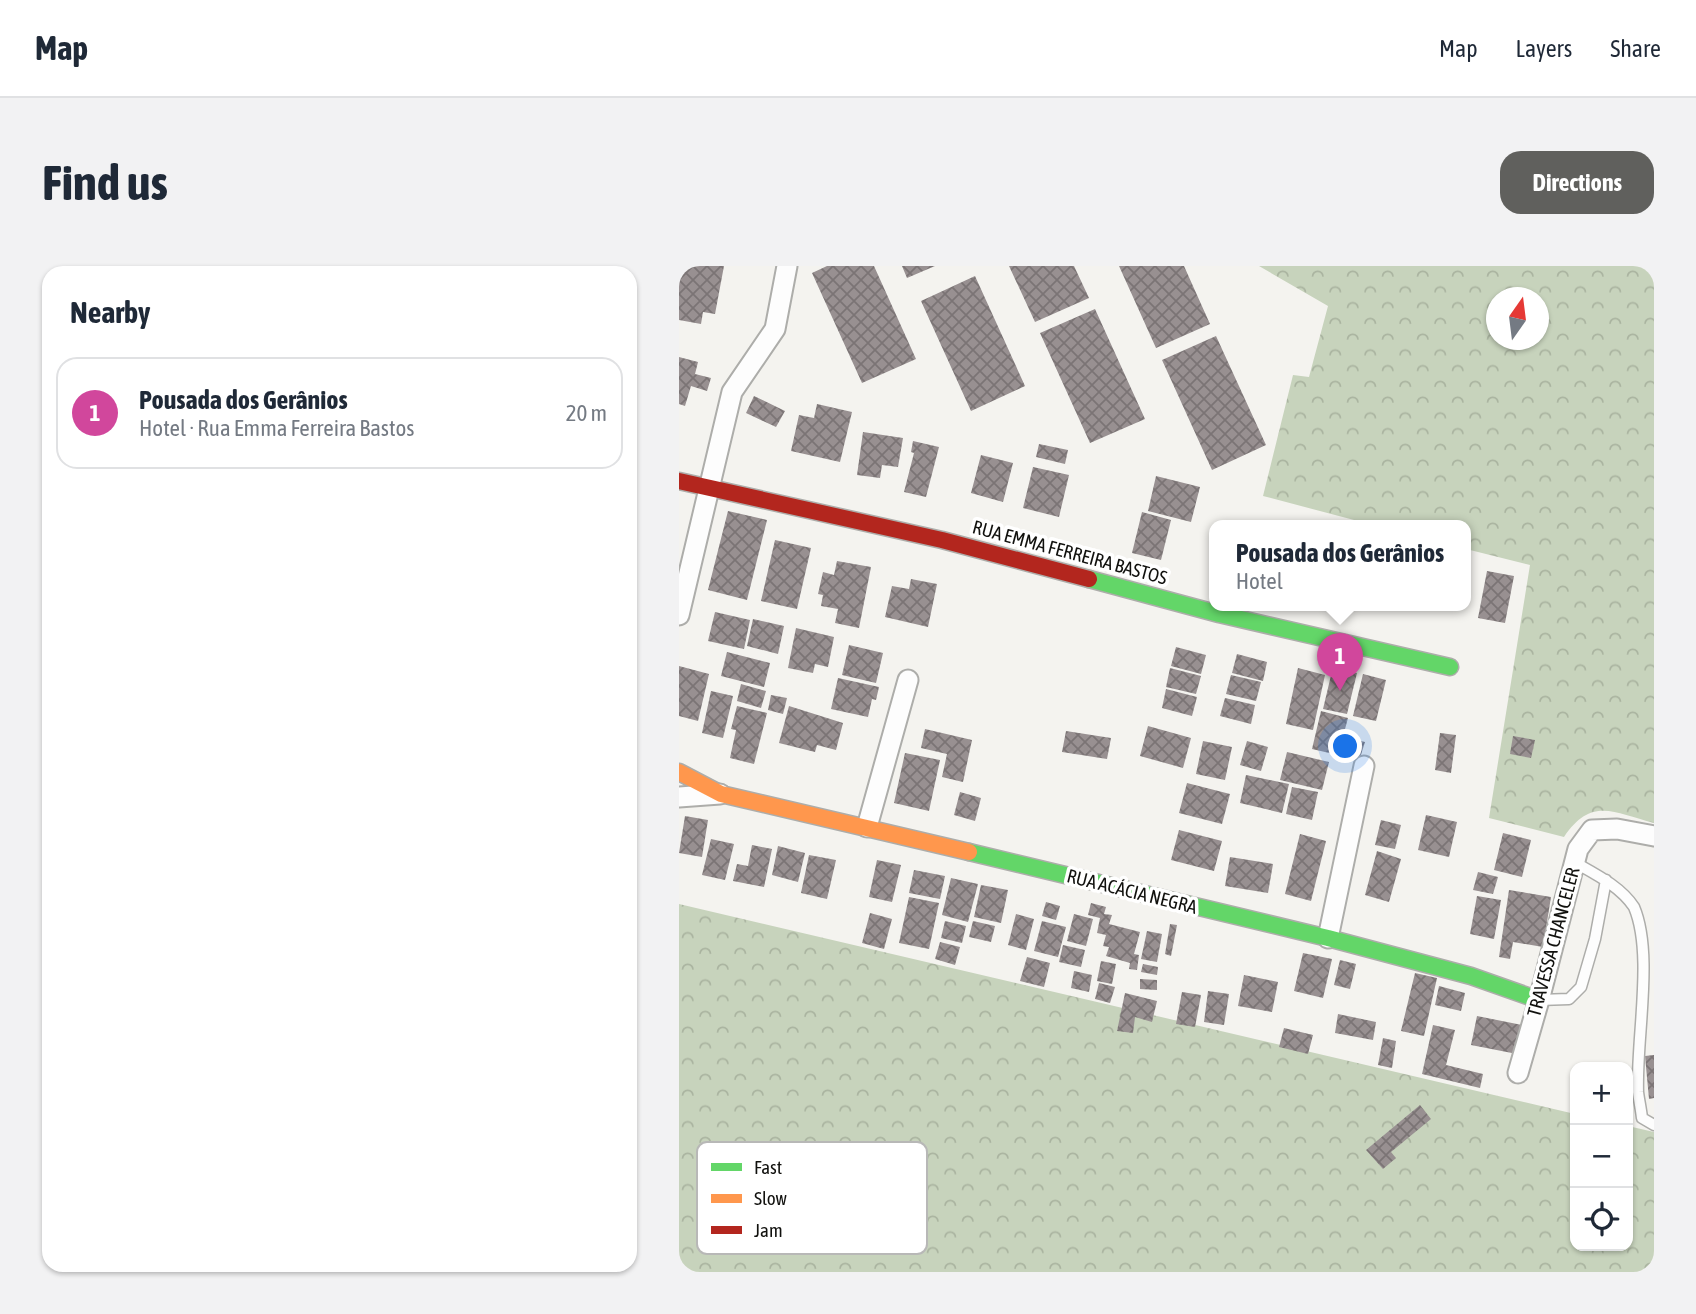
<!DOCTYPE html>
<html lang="en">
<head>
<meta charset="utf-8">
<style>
  :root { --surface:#fff; --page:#f2f2f3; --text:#1f2937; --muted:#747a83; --line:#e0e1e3; --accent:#60605d }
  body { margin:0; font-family:"Asap Condensed",sans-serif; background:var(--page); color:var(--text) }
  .controls { position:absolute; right:21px; bottom:21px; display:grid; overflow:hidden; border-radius:14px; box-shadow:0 2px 5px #0004 }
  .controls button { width:63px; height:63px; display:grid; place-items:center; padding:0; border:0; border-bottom:2px solid var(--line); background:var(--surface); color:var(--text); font:35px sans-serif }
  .compass { position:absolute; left:807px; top:21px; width:63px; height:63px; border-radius:50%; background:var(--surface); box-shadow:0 2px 5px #0004; rotate:14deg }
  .you { position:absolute; left:667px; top:481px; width:24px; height:24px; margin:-18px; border:5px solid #fff; border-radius:50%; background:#1a73e8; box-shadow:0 0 0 10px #1a73e833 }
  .badge { display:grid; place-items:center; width:46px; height:46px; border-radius:50%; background:var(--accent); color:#fff; font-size:23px; font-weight:700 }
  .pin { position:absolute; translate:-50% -58px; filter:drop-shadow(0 2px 4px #0008) }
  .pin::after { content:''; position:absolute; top:37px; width:24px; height:21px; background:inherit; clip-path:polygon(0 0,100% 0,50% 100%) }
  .popup { position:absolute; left:530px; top:254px; width:262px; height:91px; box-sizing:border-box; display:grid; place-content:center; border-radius:14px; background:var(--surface); filter:drop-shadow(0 2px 5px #0005); font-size:23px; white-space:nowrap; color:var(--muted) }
  .popup b { font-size:26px; color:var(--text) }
  .popup::after { content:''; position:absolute; left:50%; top:100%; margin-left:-14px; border:14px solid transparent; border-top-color:var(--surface) }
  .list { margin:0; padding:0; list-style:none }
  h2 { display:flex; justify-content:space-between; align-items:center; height:91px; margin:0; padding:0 28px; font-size:30px }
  h2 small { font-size:23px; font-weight:400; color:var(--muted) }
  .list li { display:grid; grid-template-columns:46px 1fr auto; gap:21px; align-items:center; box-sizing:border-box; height:112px; margin:0 14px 14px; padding:0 14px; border:2px solid var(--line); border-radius:21px }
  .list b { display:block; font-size:26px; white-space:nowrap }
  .list p { margin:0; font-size:23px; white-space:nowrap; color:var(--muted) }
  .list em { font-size:23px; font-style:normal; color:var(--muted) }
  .icon { flex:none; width:38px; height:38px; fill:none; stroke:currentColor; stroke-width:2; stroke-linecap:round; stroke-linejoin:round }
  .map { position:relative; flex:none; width:975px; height:1006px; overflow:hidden; border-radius:21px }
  header { display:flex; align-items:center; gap:42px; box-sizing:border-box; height:98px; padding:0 35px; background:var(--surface); border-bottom:2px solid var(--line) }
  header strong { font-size:33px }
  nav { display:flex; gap:38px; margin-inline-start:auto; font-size:24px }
  .intro { display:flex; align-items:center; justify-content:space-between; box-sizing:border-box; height:168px; padding:0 42px }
  h1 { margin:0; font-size:49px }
  .button { padding:18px 32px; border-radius:21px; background:var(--accent); color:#fff; font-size:24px; font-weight:700 }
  main { display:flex; gap:42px; padding:0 42px }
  aside { flex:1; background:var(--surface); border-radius:21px; box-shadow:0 2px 5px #0004 }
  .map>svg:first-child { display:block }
  .forest { fill:url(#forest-crowns); fill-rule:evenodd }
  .building { fill:url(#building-cross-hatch) }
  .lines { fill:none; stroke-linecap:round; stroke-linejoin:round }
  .lane-casing { stroke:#adadaa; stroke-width:13 }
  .street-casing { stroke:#adadaa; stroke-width:23 }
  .fast-casing { stroke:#adadaa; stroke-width:19 }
  .slow-casing { stroke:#adadaa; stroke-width:19 }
  .jam-casing { stroke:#adadaa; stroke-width:19 }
  .lane { stroke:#fdfdfd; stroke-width:10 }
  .street { stroke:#fdfdfd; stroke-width:19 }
  .fast { stroke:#63d668; stroke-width:16 }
  .slow { stroke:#ff974d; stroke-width:16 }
  .jam { stroke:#b3261e; stroke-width:16 }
  .labels { text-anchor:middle; stroke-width:7; stroke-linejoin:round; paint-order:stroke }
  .street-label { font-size:19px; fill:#11110e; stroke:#fff }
  .key { fill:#fff; stroke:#b8b8b7; stroke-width:2 }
  .key-label { font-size:19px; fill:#11110e }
</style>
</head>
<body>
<header>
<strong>Map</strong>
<nav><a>Map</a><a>Layers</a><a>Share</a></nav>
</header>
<div class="intro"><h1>Find us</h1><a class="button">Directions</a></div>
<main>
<aside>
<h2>Nearby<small></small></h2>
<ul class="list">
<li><span class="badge" style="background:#d1479c">1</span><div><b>Pousada dos Gerânios</b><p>Hotel · Rua Emma Ferreira Bastos</p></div><em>20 m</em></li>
</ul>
</aside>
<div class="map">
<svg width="975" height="1006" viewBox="0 0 975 1006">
  <defs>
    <pattern id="forest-crowns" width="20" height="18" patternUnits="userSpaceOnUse" patternTransform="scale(1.75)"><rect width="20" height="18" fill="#c7d3bc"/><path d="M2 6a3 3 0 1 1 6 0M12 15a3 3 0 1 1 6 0" fill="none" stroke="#aab4a0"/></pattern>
    <pattern id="building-cross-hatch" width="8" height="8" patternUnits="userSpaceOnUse" patternTransform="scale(1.75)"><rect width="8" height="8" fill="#989091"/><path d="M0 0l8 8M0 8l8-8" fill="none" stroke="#7b7475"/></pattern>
  </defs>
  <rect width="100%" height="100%" fill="#f4f3ef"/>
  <path class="forest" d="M580,0H975V557C935,547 913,530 885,571L810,552L851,299L787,283V259H694L584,230L614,109L630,111L649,40ZM818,32H860V74H818Z
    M0,638L896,848V980H949V860L975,866V1006H0Z"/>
  <path class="building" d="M0,0H45L36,48L24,46L22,58L0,54Z
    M148,0H195L237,93L183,117L133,7Z
    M223,0H256L228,12Z
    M330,0H395L410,32L356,56Z
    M440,0H505L531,58L477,82Z
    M296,10L346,120L292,145L242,35Z
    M416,43L466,153L411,177L361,67Z
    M537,70L587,179L533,204L483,94Z
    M0,91L19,96L16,108L32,112L28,125L12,120L6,140L0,138Z
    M75,130L106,145L97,161L67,147Z
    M138,138L173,146L161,196L112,185L120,149L135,152Z
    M184,166L224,172L219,201L203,199L201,212L178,209Z
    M234,175L260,181L247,231L225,226L235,187L232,186Z
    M360,178L389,184L386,198L357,191Z
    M302,189L334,197L324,236L292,227Z
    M354,201L390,209L380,251L344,242Z
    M477,210L521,221L512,256L469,245Z
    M49,245L88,254L68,334L29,324Z
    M463,246L492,254L482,294L453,287Z
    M96,274L132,282L118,343L82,335Z
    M158,295L192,301L180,362L156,357L159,343L142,340L144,329L139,328L144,306L155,309Z
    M808,305L835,310L826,357L799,352Z
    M232,313L258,318L249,361L206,351L213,320L230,323Z
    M36,346L71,354L65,383L29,375Z
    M74,353L105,360L99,388L68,380Z
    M117,362L155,371L149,401L136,398L134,407L109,402Z
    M170,379L204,387L197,417L163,409Z
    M497,381L527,389L522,408L492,400Z
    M48,386L91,397L85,421L42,410Z
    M558,388L588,396L584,415L553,407Z
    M0,400L30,408L19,455L0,450Z
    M654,401L678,407L668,448L644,443Z
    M491,402L522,410L517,428L487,421Z
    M619,402L646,409L634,464L607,458Z
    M684,408L707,414L697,455L674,450Z
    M552,409L582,416L577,435L547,428Z
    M159,412L200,421L197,434L193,433L189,451L152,443Z
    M62,418L87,425L82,442L58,435Z
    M487,423L518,431L513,450L483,442Z
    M32,425L54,430L44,472L23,467Z
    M92,429L108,432L104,448L89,444Z
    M546,432L576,439L572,458L541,450Z
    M58,440L88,447L75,498L51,492L57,464L52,463Z
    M110,440L164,457L157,484L138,479L136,486L100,477Z
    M642,445L669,452L659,489L633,483Z
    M469,460L512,472L504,502L461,490Z
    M246,463L293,474L284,516L263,511L268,488L242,482Z
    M387,465L432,472L428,493L383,486Z
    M761,467L777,469L772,507L756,504Z
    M834,470L856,474L852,492L831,488Z
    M674,473L686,476L681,492L669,490Z
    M524,475L553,481L546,514L517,508Z
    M568,475L589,481L582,505L561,499Z
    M608,486L650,496L643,524L601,514Z
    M226,487L261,494L250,545L215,537Z
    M567,509L610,518L603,547L561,537Z
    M508,517L551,528L543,558L500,547Z
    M613,521L639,526L633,554L607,548Z
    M281,526L302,532L296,555L275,549Z
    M747,549L778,556L770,591L739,584Z
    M6,550L29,554L23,591L0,587Z
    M702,554L722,559L716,583L696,579Z
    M500,564L543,575L535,605L492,594Z
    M824,567L852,574L843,611L815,604Z
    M621,568L647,575L632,635L606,628Z
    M32,573L55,578L46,614L23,609Z
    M73,579L93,583L85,621L54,615L58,598L69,600Z
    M99,580L126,587L119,616L93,609Z
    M698,585L722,593L710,636L686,629Z
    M130,589L157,594L148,633L122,627Z
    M551,591L594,598L589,627L546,620Z
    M198,594L222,599L213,636L190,631Z
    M235,604L266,610L261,633L230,627Z
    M799,606L819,611L814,628L794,624Z
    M272,612L299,618L289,656L263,649Z
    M302,619L329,624L322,657L295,651Z
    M830,624L872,631L864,681L834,676L831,693L820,691Z
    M798,630L822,634L815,673L791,668Z
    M230,631L260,637L250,683L220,677Z
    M367,636L381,640L377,654L363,650Z
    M412,637L427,641L425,648L433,649L430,658L461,666L455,688L460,689L458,704L450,703L451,697L427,690L430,681L424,680L427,669L418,667L421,652L409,649Z
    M191,647L213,653L205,683L183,677Z
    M337,648L355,653L347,684L329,679Z
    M395,648L414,653L407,680L388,675Z
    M266,655L287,660L283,677L262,672Z
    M294,655L316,660L312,676L290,671Z
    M363,655L387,661L379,691L355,685Z
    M491,658L498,659L492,690L486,688Z
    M468,665L483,668L478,696L462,693Z
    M261,676L281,681L276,699L256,693Z
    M384,679L406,684L402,701L380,696Z
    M624,687L653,693L644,732L615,725Z
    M348,691L371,697L365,721L341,715Z
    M661,694L677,698L671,723L655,719Z
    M422,695L437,698L433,718L418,715Z
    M464,698L479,701L478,709L462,706Z
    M395,705L413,709L410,726L392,722Z
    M736,707L758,712L745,770L722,765Z
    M565,709L599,716L593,746L559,740Z
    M461,713L478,714V724L461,723Z
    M420,717L436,721L431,737L416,733Z
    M760,720L786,727L782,745L756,739Z
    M529,725L550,728L545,759L525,756Z
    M503,726L522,729L516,761L497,758Z
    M446,727L478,735L473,756L456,751L454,767L438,765Z
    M659,748L697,756L694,774L656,767Z
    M798,750L843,759L838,788L792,779Z
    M754,759L776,764L767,799L804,808L801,822L743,808Z
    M605,762L634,769L629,788L600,781Z
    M704,772L717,775L713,802L699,799Z
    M975,789V832L970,833L966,790Z
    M741,839L752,853L712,886L717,892L704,903L687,884Z"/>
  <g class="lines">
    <g class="lane-casing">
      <path id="lane" d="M895,596C916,608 941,620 955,641C975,688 957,772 959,826C960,834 962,843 963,852L975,859
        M860,734L890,733L902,721L916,673L927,614"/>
    </g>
    <g class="street-casing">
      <path id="street" d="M0,349L53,126L96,63L108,0
        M0,531L41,528
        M188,561L229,414
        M649,672L685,500
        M839,807L860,734L899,583L913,564L938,563L975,570"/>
    </g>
    <g class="fast-casing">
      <path id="fast" d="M410,313L540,348L771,401
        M290,586L649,672L792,710L860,734"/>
    </g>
    <g class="slow-casing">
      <path id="slow" d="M0,506L42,528L290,586"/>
    </g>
    <g class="jam-casing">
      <path id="jam" d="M0,215L263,274L410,313"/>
    </g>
    <use href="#lane" class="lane"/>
    <use href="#street" class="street"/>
    <use href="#fast" class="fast"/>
    <use href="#slow" class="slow"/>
    <use href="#jam" class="jam"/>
  </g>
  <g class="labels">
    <g class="street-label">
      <text transform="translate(391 286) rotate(15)" y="7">RUA EMMA FERREIRA BASTOS</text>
      <text transform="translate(453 625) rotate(14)" y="7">RUA ACÁCIA NEGRA</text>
      <text transform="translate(874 676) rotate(-75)" y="7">TRAVESSA CHANCELER</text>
    </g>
  </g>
  <rect x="18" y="876" width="230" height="112" rx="10" class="key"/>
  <rect x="32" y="897" width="31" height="8" fill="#63d668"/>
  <rect x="32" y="928" width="31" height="9" fill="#ff974d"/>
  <rect x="32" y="960" width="31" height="8" fill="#b3261e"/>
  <g class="key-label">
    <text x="75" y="908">Fast</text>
    <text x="75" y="939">Slow</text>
    <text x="75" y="971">Jam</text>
  </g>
</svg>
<div class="controls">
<button>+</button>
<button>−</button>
<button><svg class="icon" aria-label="locate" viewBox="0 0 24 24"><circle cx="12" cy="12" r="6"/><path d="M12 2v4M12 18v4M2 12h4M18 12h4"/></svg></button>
</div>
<svg class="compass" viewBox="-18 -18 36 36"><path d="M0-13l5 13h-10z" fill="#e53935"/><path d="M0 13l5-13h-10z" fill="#747a83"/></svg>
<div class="you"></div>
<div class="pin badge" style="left:661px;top:425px;background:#d1479c">1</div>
<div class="popup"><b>Pousada dos Gerânios</b>Hotel</div>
</div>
</main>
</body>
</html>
